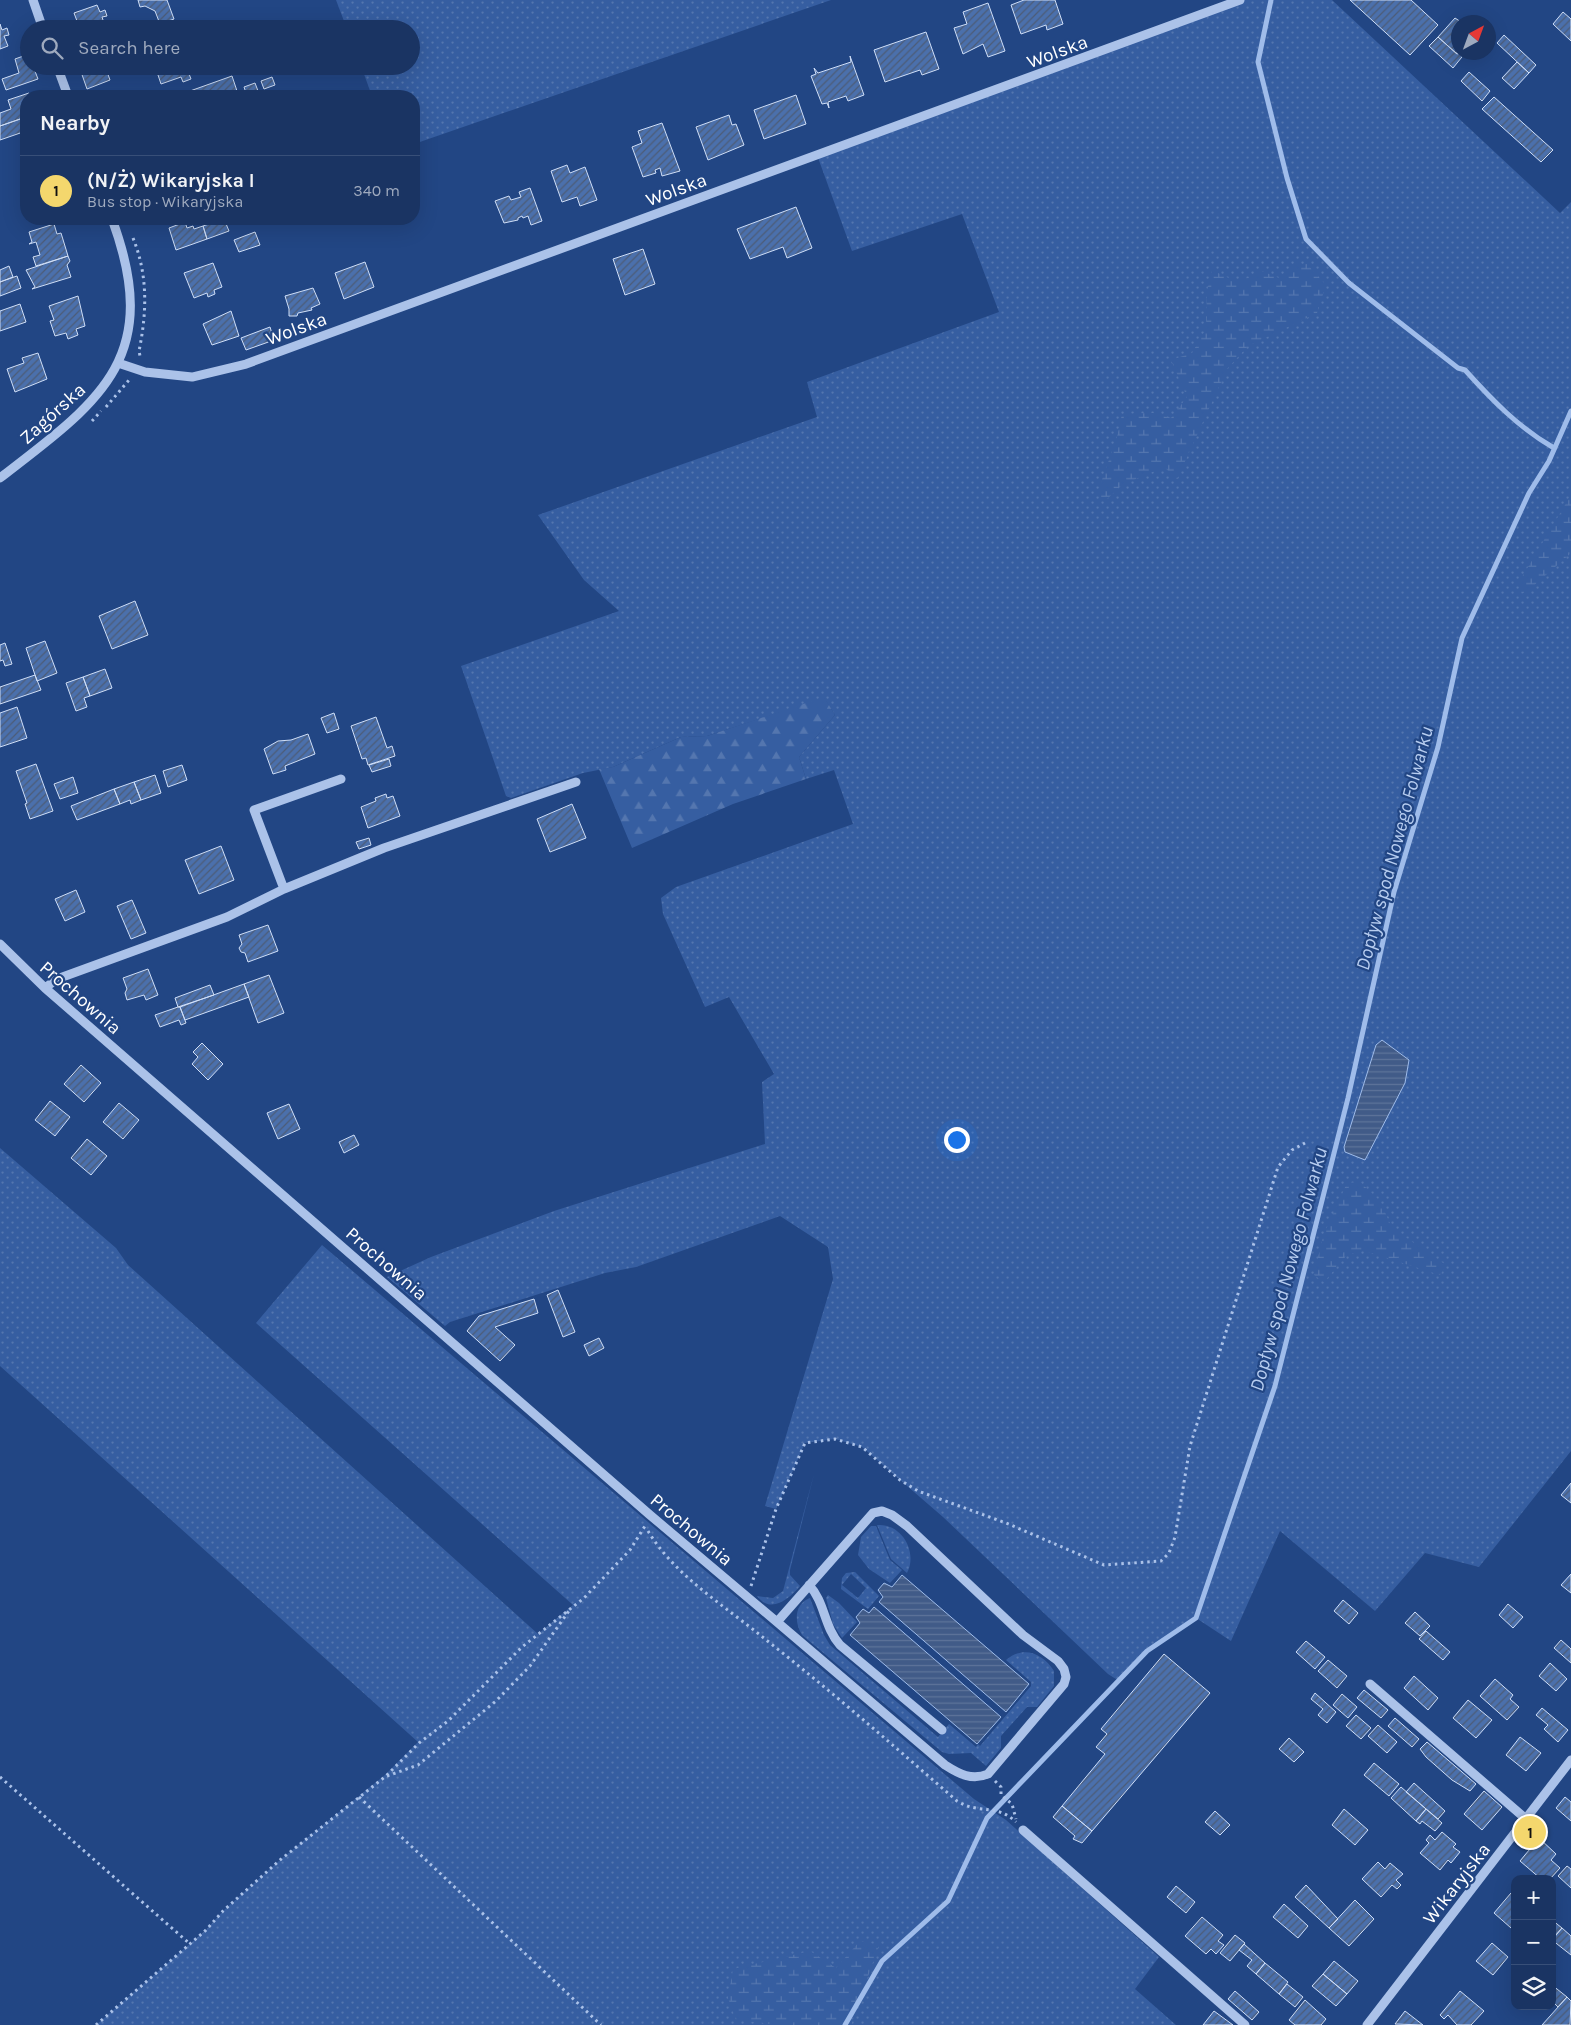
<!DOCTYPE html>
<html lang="en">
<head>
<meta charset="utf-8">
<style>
  :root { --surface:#1a3463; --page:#273f6c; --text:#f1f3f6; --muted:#9faabe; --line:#384f78; --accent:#f4d76d }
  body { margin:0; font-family:Karla,sans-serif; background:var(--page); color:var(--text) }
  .controls { position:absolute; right:15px; bottom:15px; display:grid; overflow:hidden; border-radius:10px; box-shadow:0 5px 20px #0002 }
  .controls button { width:45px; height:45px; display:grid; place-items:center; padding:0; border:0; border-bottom:1px solid var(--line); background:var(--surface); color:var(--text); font:25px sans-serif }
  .compass { position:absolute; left:1451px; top:15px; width:45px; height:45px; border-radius:50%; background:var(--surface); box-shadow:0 5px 20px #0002; rotate:41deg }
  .you { position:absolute; left:956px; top:1139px; width:18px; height:18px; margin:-12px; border:4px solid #fff; border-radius:50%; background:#1a73e8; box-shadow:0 0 0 8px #1a73e833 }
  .badge { display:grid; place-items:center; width:32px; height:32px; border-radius:50%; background:var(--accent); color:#111; font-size:16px; font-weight:700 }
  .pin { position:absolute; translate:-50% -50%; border:2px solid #fff; box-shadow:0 1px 5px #0006 }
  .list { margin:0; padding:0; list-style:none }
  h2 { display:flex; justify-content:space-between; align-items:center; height:65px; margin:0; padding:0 20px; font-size:21px }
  h2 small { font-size:16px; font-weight:400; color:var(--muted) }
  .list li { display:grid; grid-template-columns:32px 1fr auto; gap:15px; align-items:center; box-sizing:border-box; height:70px; padding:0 20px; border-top:1px solid var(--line) }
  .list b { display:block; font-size:19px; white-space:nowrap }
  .list p { margin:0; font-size:16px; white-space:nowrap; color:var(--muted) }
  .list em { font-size:16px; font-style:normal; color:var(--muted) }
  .icon { flex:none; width:28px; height:28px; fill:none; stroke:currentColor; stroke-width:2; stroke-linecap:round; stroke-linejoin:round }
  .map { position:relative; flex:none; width:1571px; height:2025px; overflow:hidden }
  .search { position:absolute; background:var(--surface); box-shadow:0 5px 20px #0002; left:20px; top:20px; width:400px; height:55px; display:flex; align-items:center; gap:12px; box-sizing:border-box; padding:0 18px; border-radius:28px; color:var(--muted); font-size:19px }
  .panel { position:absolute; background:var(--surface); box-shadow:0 5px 20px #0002; left:20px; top:90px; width:400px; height:135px; border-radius:20px }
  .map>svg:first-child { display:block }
  .grass { fill:url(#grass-dots); fill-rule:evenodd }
  .forest { fill:url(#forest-firs) }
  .wetland { fill:url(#wetland-marsh) }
  .water { fill:url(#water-rules); stroke:#9fbcea }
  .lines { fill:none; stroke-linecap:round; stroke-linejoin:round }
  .stream { stroke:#9fbcea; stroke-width:5 }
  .building { fill:url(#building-hatch); stroke:#cfdef7 }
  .path { stroke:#abc2e9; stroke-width:3; stroke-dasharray:2.5 4; stroke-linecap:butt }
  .minor { stroke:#abc2e9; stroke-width:9 }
  .labels { text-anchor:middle; stroke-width:4.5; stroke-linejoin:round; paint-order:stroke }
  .street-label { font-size:19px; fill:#fff; stroke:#224684 }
  .water-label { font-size:20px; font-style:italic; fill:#b7cdf0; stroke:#224684 }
</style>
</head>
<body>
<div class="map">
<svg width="1571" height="2025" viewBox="0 0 1571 2025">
  <defs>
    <pattern id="grass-dots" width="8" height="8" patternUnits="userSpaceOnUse" patternTransform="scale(1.25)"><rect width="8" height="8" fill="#365ea1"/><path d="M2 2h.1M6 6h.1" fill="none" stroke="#5476af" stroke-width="1.8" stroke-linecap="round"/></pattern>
    <pattern id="forest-firs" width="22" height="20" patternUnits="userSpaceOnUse" patternTransform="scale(1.25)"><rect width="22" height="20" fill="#365ea1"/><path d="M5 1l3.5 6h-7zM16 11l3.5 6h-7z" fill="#5476af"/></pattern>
    <pattern id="wetland-marsh" width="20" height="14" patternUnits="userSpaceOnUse" patternTransform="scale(1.25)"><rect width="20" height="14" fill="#365ea1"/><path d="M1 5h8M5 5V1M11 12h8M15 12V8" fill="none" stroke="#5476af"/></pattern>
    <pattern id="water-rules" width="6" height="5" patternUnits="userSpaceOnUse" patternTransform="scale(1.25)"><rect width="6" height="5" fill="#415b88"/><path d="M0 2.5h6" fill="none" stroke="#5e749a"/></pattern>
    <pattern id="building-hatch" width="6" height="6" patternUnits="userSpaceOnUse" patternTransform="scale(1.25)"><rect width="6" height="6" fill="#4b70ac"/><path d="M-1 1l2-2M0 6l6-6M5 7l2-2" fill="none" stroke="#4c5c77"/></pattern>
  </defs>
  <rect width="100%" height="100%" fill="#224684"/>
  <path class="grass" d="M336,0H831L414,144V96H372L361,66H411V29H347Z
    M1240,0H1332L1560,213L1571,202V1451L1479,1567L1425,1553L1375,1611L1280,1531L1231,1641L1196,1618L1147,1651L1119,1681L1108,1674L943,1517L862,1447L835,1439L805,1443L776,1509L765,1506L833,1279L828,1247L780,1216L636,1267L605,1273L450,1322L445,1326L387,1277L431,1257L554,1211L765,1144L762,1082L774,1074L729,997L705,1007L663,914L661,898L676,887L853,824L834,770L806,779L799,757L835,715L824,698L707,736L681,737L613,767L583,773L511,798L506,796L461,666L619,611L584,580L538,515L817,417L807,382L999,312L962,214L852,251L817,155Z
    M0,1148L116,1248L128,1265L538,1634L573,1605L256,1323L322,1245L974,1799L1006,1820L1159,1957L1135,1989L1176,2025H96L206,1930L223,1911L280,1860L385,1775L418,1742L0,1366Z
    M814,1474L790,1570V1575L800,1586C790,1598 771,1615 757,1596L773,1598L783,1591Z
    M877,1525C902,1523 918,1552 907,1573L891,1559Z
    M871,1526H876L890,1560L902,1570L890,1583L869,1569L858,1555L861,1537Z
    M855,1572L879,1596L868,1609L841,1589L842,1578L846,1573ZM851,1574L866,1588L858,1598L842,1585Z
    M828,1595L839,1603L857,1622L842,1638L833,1624L826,1598Z
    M810,1598L824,1635L830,1645L938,1737L949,1724L976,1747L978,1744L980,1746L1031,1686V1682L1006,1660C1023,1645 1043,1653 1054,1671V1686L1037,1707H1027L1001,1736V1748L986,1766L971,1753L949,1754L942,1752L802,1635C794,1622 794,1604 810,1598Z"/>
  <path class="forest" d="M824,697L835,715L799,757L806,779L733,804L632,848L599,769L613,767L681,737L707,736Z"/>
  <path class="wetland" d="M1307,264L1326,285L1317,313L1248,346L1227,369L1177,479L1164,467L1122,485L1105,501L1097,494L1117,437L1122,414L1153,413L1171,418L1187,397L1171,360L1192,353L1206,329L1207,291L1212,270C1233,280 1240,287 1259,270L1279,278L1293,265Z
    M1571,495V553L1523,595L1519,582Z
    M1360,1182L1380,1201L1392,1228L1446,1265L1440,1275L1362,1250L1346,1256L1324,1282L1314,1275L1323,1236L1347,1183Z
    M860,1941L879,1945L851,2025H781L736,2020L728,1998L733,1969L810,1951L836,1968Z"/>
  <path class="water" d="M1382,1040L1409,1060L1405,1083L1365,1160L1345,1152L1344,1147L1376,1045Z
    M902,1575L1029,1684L1006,1712L879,1602L883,1597L878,1590L884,1583L892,1587Z
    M874,1607L1001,1717L977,1744L850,1635L860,1623L856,1617L863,1609L869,1613Z"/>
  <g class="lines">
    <path class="stream" d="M1271,0L1258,62L1287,178L1306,239L1349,283L1458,368L1465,370C1492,400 1519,428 1554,448
      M845,2025L882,1961L948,1901L987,1818L1147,1651L1196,1618L1275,1386L1348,1098L1394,892L1438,747L1462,638L1529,493L1549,461L1571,411"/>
  </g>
  <path class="building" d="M138,0H167L174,19L160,24L155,11L145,6L140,7Z
    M1024,0H1055L1063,24L1047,30L1046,25L1021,34L1011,5Z
    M1350,0H1411L1438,25L1410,55Z
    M988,3L1005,51L988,57L983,44L963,54L954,28L967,24L963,12Z
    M97,5L100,12L105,10L107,16L102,17L106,29H80L74,13Z
    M1563,12L1571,19V41L1553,24Z
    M1455,18L1461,22H1458L1457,54L1438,37Z
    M0,24L2,30L7,28L9,35L4,36L8,46L0,49Z
    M926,32L939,69L922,75L920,70L885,82L874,50Z
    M1504,35L1536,65L1529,73L1497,43Z
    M1438,37L1457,54L1466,52L1453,68L1429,46Z
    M29,54V66H33L38,79L6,90L2,79L19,73L15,59Z
    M850,56L864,95L848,101L846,96L828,102L829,108L827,103L822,104L811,76L816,74L814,68L818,73L851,62Z
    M1517,62L1529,73L1514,89L1502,78Z
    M79,66H98L100,71L106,69L110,80L87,89Z
    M114,66H138V67L116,74Z
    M173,66H186L191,79L183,82L181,77L161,84L157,72Z
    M1469,72L1490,91L1482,101L1461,81Z
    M232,76L238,94L231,96H176Z
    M272,77L275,85L264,89L261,81Z
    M255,83L258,91L247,96L244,87Z
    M29,93L30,96H26V117L0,126V113L11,109L8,100Z
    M796,95L806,124L764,139L754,110Z
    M1494,97L1553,150L1541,162L1482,109Z
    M729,115L732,125L736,124L744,145L708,160L696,127Z
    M26,117V131L0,140V126Z
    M662,123L680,171L662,176L660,168L655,170L656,173L643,177L632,147L642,143L638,131Z
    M567,165L570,173L585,167L597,200L580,206L577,197L562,202L551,171Z
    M530,188L542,221L531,225L528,216L523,218L522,216L518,218V220L504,223L495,201L509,196L511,200L521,197L519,192Z
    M796,207L812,248L787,258L783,247L750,259L737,229Z
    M224,219L229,231L207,239L203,226Z
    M185,222L187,228L193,226L194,229L203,226L207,239L176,250L169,228Z
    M54,224L57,234L61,233L68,256L36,266L33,257L40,255L36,242L29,244L32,242L29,232Z
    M255,232L260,245L239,252L234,240Z
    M643,249L655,284L625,295L613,259Z
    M68,256L70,261L67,265L71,277L32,289L35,287L26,270Z
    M365,262L374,287L344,299L335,273Z
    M213,263L222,287L214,290L215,294L208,297L207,293L194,298L184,273Z
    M9,266L13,277L0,282V270Z
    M17,276L21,288L0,296V282Z
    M313,288L320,304L311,308L312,310L298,313L297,316H289V309L285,296Z
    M78,296L85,326L76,329L78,335L68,339L66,333L55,336L50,321L54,320L49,306Z
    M20,304L26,322L0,331V311Z
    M231,311L239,336L212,345L203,324Z
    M270,327L274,340L246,350L241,338Z
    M38,353L47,379L15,392L7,369L24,363L22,358Z
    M135,601L148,635L112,649L99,616Z
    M45,641L57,673L37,681L26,648Z
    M5,643L12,664L5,666L3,660L0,661V645Z
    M105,669L112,688L90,696L83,677Z
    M35,675L41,690L0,704V687Z
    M83,677L90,696L84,698L87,707L76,711L66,683Z
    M17,707L27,738L0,747V713Z
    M334,713L339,729L327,733L321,718Z
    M376,717L387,748L392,746L395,756L368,765L366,758L362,759L351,726Z
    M308,734L315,754L285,766L286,770L273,774L264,749L278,741L291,740Z
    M389,759L391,766L372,772L369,765Z
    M36,764L53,811L30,819L25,804L27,803L16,771Z
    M182,765L187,780L168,787L163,771Z
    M155,775L161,793L141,800L134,782Z
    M73,777L78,793L60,799L54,784Z
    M134,782L141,800L131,804L130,800L120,804L114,789Z
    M114,789L120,804L77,820L71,806Z
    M386,794L387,798L393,796L400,816L368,828L361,807L376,801L375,798Z
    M572,804L586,838L550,852L537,819Z
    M369,838L371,845L359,849L356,842Z
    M221,846L234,880L199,894L185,860Z
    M76,890L85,912L65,921L55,899Z
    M132,900L146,933L131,939L117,906Z
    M268,925L278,951L248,962L245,953L241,952L239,948L242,944L239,935Z
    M148,969L158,995L146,1000L144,995L127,1000L125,993L127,989L123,978Z
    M269,975L284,1013L258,1023L244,984Z
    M244,984L249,997L185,1020L180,1007Z
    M210,985L214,995L178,1007L175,998Z
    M178,1007H180L186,1023L181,1025L179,1020L160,1027L155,1015Z
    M202,1043L223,1064L208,1080L192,1064L198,1057L193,1052Z
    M81,1065L101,1083L84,1102L64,1084Z
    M50,1101L70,1117L55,1136L35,1120Z
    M119,1103L139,1120L123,1139L103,1122Z
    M289,1104L300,1129L278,1139L267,1113Z
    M354,1135L359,1145L344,1153L339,1142Z
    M87,1139L107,1156L91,1175L71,1158Z
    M558,1290L575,1332L563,1337L547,1295Z
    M534,1299L538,1313L495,1327L515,1345L500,1361L467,1331L479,1316Z
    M599,1338L604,1348L589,1356L584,1345Z
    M1571,1483V1503L1561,1495Z
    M1571,1574V1593L1561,1585Z
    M1343,1600L1358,1613L1349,1624L1334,1611Z
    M1508,1604L1523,1617L1513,1628L1499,1615Z
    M1415,1612L1430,1626L1420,1636L1405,1623Z
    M1426,1631L1450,1652L1443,1660L1419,1639Z
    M1561,1640L1571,1649V1663L1554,1648Z
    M1306,1641L1325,1657L1315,1669L1296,1652Z
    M1164,1654L1210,1693L1092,1831L1062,1806L1105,1754L1096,1747L1107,1734L1101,1729Z
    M1328,1660L1347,1676L1337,1688L1318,1671Z
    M1550,1663L1567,1679L1556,1691L1539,1676Z
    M1414,1676L1438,1698L1428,1710L1404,1688Z
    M1495,1679L1513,1695L1510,1699L1519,1707L1507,1720L1480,1696Z
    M1364,1690L1388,1710L1381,1718L1357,1698Z
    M1315,1693L1336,1712L1327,1723L1318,1715L1323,1709L1311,1699Z
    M1342,1694L1357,1707L1348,1718L1333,1705Z
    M1468,1700L1492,1720L1476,1738L1453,1718Z
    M1542,1708L1568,1730L1558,1742L1544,1729L1548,1725L1536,1715Z
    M1356,1715L1371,1728L1361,1739L1346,1726Z
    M1395,1718L1419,1739L1412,1747L1388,1726Z
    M1378,1725L1397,1742L1387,1753L1368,1736Z
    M1520,1737L1541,1753L1526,1771L1506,1755Z
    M1289,1738L1304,1752L1294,1762L1279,1749Z
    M1427,1742L1476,1784L1470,1791L1452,1780L1426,1757L1420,1749Z
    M1374,1763L1399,1784L1389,1796L1364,1775Z
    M1414,1783L1445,1811L1438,1819L1406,1792Z
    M1401,1787L1426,1809L1416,1821L1391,1798Z
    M1484,1791L1502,1807L1482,1830L1464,1814Z
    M1565,1797L1571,1802V1821L1556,1808Z
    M1062,1806L1092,1831L1082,1843L1073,1839L1075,1836L1053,1817Z
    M1344,1809L1368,1830L1355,1845L1332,1825Z
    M1426,1809L1442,1823L1435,1831L1422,1821L1420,1824L1416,1821Z
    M1215,1811L1230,1825L1220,1835L1205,1822Z
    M1442,1832L1456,1844L1453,1847L1460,1852L1451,1863L1448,1860L1440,1870L1420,1853L1429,1843L1426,1840L1430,1835L1435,1840Z
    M1539,1838L1556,1854L1551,1860L1560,1868L1550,1879H1541L1520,1861Z
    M1378,1862L1385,1869L1390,1863L1403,1874L1396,1880L1401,1885L1397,1889L1392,1885L1381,1897L1362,1879Z
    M1567,1866L1571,1869V1888L1558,1876Z
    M1306,1885L1338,1919L1329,1928L1295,1897Z
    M1176,1886L1195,1902L1186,1913L1167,1897Z
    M1511,1893L1515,1897V1924L1511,1928L1494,1913Z
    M1355,1900L1374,1919L1349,1946L1329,1928Z
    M1284,1904L1308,1926L1298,1938L1273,1917Z
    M1202,1917L1223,1935L1218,1941L1224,1945L1216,1954L1211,1949L1206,1954L1185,1936Z
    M1552,1920L1562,1928L1552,1939Z
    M1562,1928L1571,1936V1955L1552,1940Z
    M1235,1935L1245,1943L1230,1961L1220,1953Z
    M1492,1943L1508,1957L1493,1975L1476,1961Z
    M1244,1944L1265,1963L1256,1974L1247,1966L1252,1960L1239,1950Z
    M1334,1961L1358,1981L1347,1994L1323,1974Z
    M1265,1963L1288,1982L1279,1994L1256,1974Z
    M1323,1974L1347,1994L1336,2006L1312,1986Z
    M1287,1984L1303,1997L1295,2007L1279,1994Z
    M1552,1985L1567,1997L1558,2007L1552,2001Z
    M1235,1991L1259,2012L1252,2020L1228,1999Z
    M1460,1991L1484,2011L1471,2025H1457L1448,2015L1444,2019L1440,2015Z
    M1567,1997L1571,2001L1570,2025H1542Z
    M1305,2000L1326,2019L1321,2025H1295L1289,2020Z
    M1214,2011L1233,2025H1203Z
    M1405,2011L1423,2025L1395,2024Z"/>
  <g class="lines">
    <path class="path" d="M133,238C148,275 147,312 139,351L140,356
      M106,407L129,380
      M92,421L101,411
      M648,1531C675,1576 725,1606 765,1639C831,1691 894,1746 957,1801C980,1815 996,1803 1016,1822
      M751,1586L776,1509L805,1443L835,1439L862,1447L900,1480L918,1491L1006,1523L1104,1565L1161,1561L1169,1553L1175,1537L1190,1446L1278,1167L1292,1150L1305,1143
      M387,1776L418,1765L496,1701L530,1666L571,1608
      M0,1777L190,1944
      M995,1781L1001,1787V1795L1012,1804L1016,1819
      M359,1797L601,2025
      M96,2025L206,1930L223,1911L280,1860L386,1776L419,1743L448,1721L522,1647L584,1598L630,1550L645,1526"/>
    <path class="minor" d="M33,0L43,29
      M57,66L68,96
      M118,363L145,372L192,377L246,364L1240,0
      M0,478C102,400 163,357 112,219
      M284,889L254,810L341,779
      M0,944L45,988L650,1515L777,1622
      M45,988L57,979L227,917L284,889L384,848L576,782
      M882,1511L892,1515L907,1526L1023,1635L1058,1661L1064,1669L1066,1677L1064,1684L988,1774C972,1781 959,1774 945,1765L777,1622L873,1513Z
      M809,1585C825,1602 824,1627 840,1645L942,1730
      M1370,1684L1526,1819
      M1023,1830L1245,2025
      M1367,2025L1571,1760"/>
  </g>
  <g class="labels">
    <g class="street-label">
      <text transform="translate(1057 51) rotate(-20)" y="7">Wolska</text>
      <text transform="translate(676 189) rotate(-20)" y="7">Wolska</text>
      <text transform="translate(296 328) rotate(-20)" y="7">Wolska</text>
      <text transform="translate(52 413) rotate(-42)" y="7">Zagórska</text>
      <text transform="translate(81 997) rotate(41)" y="7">Prochownia</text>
      <text transform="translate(387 1263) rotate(41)" y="7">Prochownia</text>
      <text transform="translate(692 1529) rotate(40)" y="7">Prochownia</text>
      <text transform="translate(1456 1883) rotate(-52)" y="7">Wikaryjska</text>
    </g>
    <g class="water-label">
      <text transform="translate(1394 848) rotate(-75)" y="7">Dopływ spod Nowego Folwarku</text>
      <text transform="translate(1288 1269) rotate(-75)" y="7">Dopływ spod Nowego Folwarku</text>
    </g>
  </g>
</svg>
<div class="controls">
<button>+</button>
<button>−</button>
<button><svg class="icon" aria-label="layers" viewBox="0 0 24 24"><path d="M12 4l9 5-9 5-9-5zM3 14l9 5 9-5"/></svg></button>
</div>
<svg class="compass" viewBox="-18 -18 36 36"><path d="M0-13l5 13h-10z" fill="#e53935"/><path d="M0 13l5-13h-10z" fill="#9faabe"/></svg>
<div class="you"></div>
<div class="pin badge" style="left:1530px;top:1832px">1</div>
<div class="search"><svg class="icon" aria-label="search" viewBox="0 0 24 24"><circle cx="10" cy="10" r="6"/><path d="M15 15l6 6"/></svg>Search here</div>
<section class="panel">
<h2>Nearby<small></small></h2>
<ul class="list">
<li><span class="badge">1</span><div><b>(N/Ż) Wikaryjska I</b><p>Bus stop · Wikaryjska</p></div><em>340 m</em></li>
</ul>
</section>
</div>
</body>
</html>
